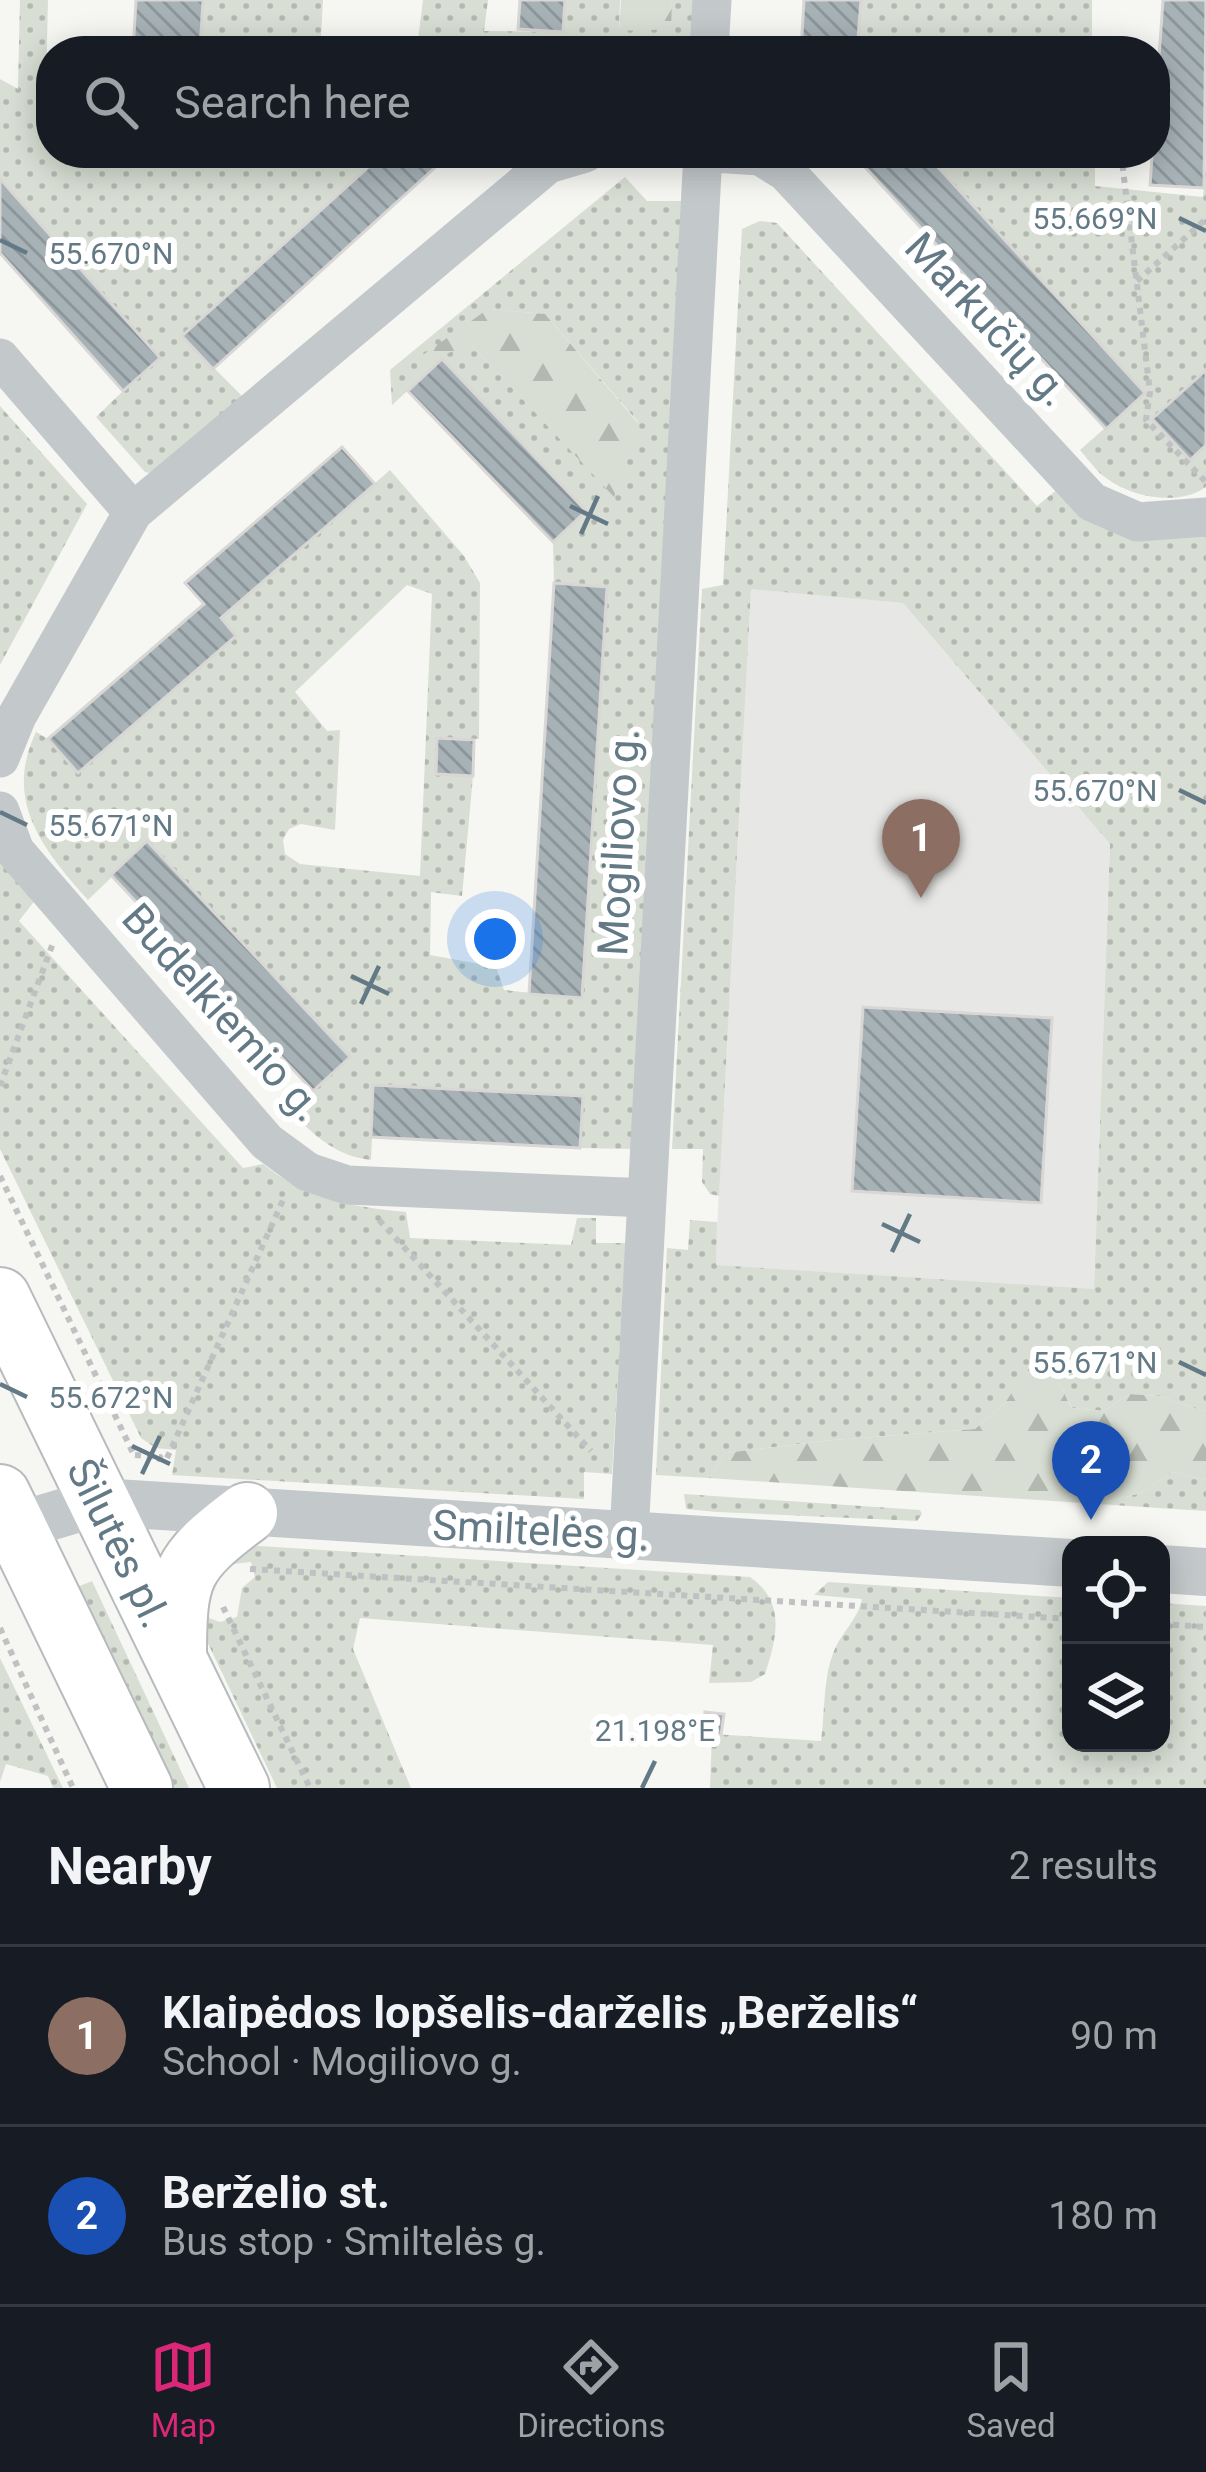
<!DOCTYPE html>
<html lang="en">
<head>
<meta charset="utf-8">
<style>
  :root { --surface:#171b24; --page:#20242c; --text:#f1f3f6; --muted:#9ea1a6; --line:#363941; --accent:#db2777 }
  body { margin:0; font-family:Roboto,sans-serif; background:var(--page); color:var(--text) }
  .controls { position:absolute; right:36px; bottom:36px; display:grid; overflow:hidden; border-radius:24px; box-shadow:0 6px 30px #0003 }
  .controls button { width:108px; height:108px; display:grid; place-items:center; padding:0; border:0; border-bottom:3px solid var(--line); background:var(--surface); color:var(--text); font:60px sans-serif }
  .you { position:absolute; left:495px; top:939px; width:42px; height:42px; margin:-30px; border:9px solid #fff; border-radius:50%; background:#1a73e8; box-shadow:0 0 0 18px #1a73e833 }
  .badge { display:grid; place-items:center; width:78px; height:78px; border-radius:50%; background:var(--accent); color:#fff; font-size:39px; font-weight:700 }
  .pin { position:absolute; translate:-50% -99px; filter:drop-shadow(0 3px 6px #0008) }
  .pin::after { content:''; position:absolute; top:63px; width:42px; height:36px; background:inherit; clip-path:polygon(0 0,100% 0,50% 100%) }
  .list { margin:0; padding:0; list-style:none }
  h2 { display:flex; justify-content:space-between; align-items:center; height:156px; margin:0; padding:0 48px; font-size:51px }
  h2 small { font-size:39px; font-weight:400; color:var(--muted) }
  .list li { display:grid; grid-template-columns:78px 1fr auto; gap:36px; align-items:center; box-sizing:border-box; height:180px; padding:0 48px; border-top:3px solid var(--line) }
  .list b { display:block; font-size:45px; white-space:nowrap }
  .list p { margin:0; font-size:39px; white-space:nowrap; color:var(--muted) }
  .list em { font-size:39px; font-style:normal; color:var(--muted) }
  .icon { flex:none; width:66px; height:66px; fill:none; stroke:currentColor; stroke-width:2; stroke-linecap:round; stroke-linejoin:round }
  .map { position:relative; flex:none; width:1206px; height:1788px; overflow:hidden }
  .search { position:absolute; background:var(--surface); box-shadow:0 6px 30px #0003; left:36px; right:36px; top:36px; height:132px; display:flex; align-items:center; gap:30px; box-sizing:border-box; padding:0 42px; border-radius:48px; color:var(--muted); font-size:45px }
  .sheet { height:516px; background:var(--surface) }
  nav { display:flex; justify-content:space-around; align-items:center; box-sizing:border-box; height:168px; border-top:3px solid var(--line); background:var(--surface); font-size:33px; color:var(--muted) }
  nav a { display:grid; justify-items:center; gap:6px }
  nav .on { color:var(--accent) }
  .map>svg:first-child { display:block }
  .built { fill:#e7e8e6 }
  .grass { fill:url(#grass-dots); fill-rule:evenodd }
  .forest { fill:url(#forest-firs) }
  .building { fill:url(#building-back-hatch); stroke:#d8d7d5; stroke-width:3 }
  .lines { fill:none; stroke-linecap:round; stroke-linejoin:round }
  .primary-casing { stroke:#b6bbbe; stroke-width:64 }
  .path { stroke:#bfc1c3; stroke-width:6; stroke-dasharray:6 6; stroke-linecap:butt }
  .minor { stroke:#c3c8cb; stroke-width:39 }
  .tertiary { stroke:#c3c8cb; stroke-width:48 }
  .primary { stroke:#fff; stroke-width:60 }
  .ticks { fill:none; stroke:#637a86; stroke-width:4.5 }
  .labels { text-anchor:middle; stroke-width:12; stroke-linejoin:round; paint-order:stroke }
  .street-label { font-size:42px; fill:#637a86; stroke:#fff }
  .ticks-label { font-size:30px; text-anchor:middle; fill:#637a86; stroke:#fff; stroke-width:12; stroke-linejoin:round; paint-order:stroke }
</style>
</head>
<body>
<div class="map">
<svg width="1206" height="1788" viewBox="0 0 1206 1788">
  <defs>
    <pattern id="grass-dots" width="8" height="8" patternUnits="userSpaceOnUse" patternTransform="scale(3)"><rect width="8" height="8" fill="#d8ded3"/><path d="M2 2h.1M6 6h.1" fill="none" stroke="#b3b9b1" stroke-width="1.8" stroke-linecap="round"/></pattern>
    <pattern id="forest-firs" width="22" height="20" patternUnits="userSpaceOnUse" patternTransform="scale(3)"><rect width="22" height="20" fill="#d8ded3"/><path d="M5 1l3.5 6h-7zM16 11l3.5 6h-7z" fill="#b3b9b1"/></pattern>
    <pattern id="building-back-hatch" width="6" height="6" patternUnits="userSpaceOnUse" patternTransform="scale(3)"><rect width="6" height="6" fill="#a7b2b7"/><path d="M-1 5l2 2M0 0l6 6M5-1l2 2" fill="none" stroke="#8c969a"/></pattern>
  </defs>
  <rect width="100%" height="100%" fill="#f6f6f2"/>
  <path class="built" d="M751,588L903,603L1110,844L1094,1290L715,1265Z"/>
  <path class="grass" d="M20,0H48L46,84L51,90V153H384L183,337L245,399L159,475L145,472L96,417L123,391L0,179V79L18,89Z
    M203,0H323L320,51H200Z
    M423,0H488L484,31L562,32L565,0H620L619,30L670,29L672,0H696L693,51H395L409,40H418Z
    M861,0H1092V51H857Z
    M925,153H1095V186L1203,197L1206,166V370L1152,419L1190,460L1206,445V487C1180,506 1132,498 1106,478C1096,471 1088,459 1080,450L1145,393Z
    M625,177L647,201H685L636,1149L580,1148L582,1096L374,1085L371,1160C336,1156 315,1136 291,1112L349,1057L148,842L88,900C43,849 3,801 36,732L48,739L79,773L236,637L221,618L390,470L464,556L480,583L479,739H437L436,774L473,776L462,896L431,892L430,955L496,967L504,990L582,998L607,587L554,583L553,542L586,511L442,359L392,405L390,370ZM488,309L545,314L638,422L614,496L470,343ZM407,585L432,594L420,876L300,864L285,854L283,840L289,829L301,824L335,830L340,730L327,731L295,692Z
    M760,221L777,223L1037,506L1059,488L1206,531V1412L1159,1396L1129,1394L1104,1411L1072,1408L1053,1371L1035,1358L1005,1403L975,1429L833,1440L725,1453L709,1478L656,1475L667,1248L688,1250L690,1220L717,1222L716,1265L1094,1289L1110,844L903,603L751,589L719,1196L710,1194L702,1182L703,1149H672L702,589L723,585L742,229Z
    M0,406L87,504L0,665Z
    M0,853L36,899L19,921L243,1168L263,1164C307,1199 352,1207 406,1212L410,1238L571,1245L577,1218H596V1243H626L612,1474L584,1472V1499L172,1475L176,1450L156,1448L141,1438L0,1149Z
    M1173,1472L1206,1480V1511L1098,1504L1141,1493Z
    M684,1494L920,1510L922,1514L917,1521L717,1512L686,1509Z
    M259,1546L750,1577C786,1602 777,1637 765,1674L751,1682L709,1683L713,1645L360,1618L353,1649L411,1788H277L193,1612L220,1622L237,1617L242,1588L255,1577L251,1562L224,1565L219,1547Z
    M92,1581L189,1788H172L77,1587Z
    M828,1582L1071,1598V1743H1161V1603L1206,1606V1788H710L712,1734L821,1741C825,1713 823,1677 834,1651C842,1632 858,1619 862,1599L814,1595Z
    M0,1658L63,1788H53L48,1776L6,1764L0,1782Z"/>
  <path class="forest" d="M621,0H672L671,29L619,31Z
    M488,309L545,314L638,423L614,497L470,343L423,365L420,357Z
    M1034,1358C1055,1363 1061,1390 1072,1408L1104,1411L1129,1394L1159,1396L1206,1412V1480L1173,1472L1141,1493L1098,1504L709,1478L725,1453L833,1440L975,1429L1005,1403Z"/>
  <path class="building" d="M136,0H203L200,51H133Z
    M520,0H565L563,32L518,29Z
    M804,0H861L857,51H801Z
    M1163,0H1206L1204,188L1150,185Z
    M384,153H451L213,369L182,336Z
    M852,153H925L1145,393L1106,429Z
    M0,179L160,358L123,391L0,253Z
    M442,359L586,511L553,542L408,391Z
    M1206,370V445L1190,460L1152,419Z
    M342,447L375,484L221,618L236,636L78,773L48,739L204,604L185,583Z
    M554,583L607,587L582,998L529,994Z
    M437,738L474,740L473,776L436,774Z
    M147,841L350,1057L313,1091L111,875Z
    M863,1007L1052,1018L1041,1203L852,1191Z
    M373,1085L583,1096L580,1148L371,1137Z
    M705,1712L724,1714L721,1735L703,1733Z"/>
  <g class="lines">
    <g class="primary-casing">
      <path id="primary" d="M0,1298L239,1788
        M0,1495L142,1788
        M176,1658C176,1575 180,1563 247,1513"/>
    </g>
    <path class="path" d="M1121,153L1150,392L1146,420L1206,482
      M1137,281L1206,219
      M0,1086L53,943
      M0,1176L134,1455
      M379,1220L591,1451
      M135,1455L160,1457L159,1467
      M167,1458L284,1198
      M250,1569L1071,1619
      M223,1607L310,1788
      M1161,1624L1206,1627
      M0,1628L73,1788"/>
    <path class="minor" d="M709,51L712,0
      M713,153L760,156L786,172L1092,502L1138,522L1206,517
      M0,358L133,512
      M0,758L17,716L133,512L548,164L585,153
      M0,811L15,851L267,1142L308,1172L347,1185L647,1198
      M629,1535L703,153"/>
    <path class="tertiary" d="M15,1527L99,1502L1071,1563
      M1161,1569L1206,1572"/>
    <use href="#primary" class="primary"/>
  </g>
  <path class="ticks" d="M1179,218L1206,231M0,240L27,253M570,506L608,524M581,534L598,496M1179,790L1206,803M0,812L27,825M351,976L389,994M361,1004L379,966M882,1224L920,1242M892,1252L910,1214M1179,1362L1206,1375M0,1384L27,1397M132,1446L170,1464M142,1474L160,1436M642,1788L655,1761"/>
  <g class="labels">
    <g class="street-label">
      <text transform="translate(988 319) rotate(47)" y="15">Markučių g.</text>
      <text transform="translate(618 842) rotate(-87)" y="15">Mogiliovo g.</text>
      <text transform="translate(223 1012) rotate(48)" y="15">Budelkiemio g.</text>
      <text transform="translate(541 1530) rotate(3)" y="15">Smiltelės g.</text>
      <text transform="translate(119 1543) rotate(64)" y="15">Šilutės pl.</text>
    </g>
  </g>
  <g class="ticks-label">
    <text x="1095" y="229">55.669°N</text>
    <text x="111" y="264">55.670°N</text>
    <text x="1095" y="801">55.670°N</text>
    <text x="111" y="836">55.671°N</text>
    <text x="1095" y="1373">55.671°N</text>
    <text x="111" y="1408">55.672°N</text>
    <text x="655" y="1741">21.198°E</text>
  </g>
</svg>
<div class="controls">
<button><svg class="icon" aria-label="locate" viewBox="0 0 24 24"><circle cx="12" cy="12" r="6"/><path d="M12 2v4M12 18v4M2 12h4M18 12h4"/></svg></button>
<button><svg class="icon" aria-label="layers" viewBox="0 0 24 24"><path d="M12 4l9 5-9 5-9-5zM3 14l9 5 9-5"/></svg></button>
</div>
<div class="you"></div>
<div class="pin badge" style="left:921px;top:898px;background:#8d6e63">1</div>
<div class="pin badge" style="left:1091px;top:1520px;background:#1a4fb4">2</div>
<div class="search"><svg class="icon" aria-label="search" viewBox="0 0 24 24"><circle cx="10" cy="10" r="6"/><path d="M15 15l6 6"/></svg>Search here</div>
</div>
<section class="sheet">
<h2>Nearby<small>2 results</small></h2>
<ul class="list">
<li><span class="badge" style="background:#8d6e63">1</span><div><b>Klaipėdos lopšelis-darželis „Berželis“</b><p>School · Mogiliovo g.</p></div><em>90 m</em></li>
<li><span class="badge" style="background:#1a4fb4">2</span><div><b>Berželio st.</b><p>Bus stop · Smiltelės g.</p></div><em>180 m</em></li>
</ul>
</section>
<nav>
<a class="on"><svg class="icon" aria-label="map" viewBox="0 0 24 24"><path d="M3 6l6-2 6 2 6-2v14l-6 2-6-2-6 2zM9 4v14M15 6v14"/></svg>Map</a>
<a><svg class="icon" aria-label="directions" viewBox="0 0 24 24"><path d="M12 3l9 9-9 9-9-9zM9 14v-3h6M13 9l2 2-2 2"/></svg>Directions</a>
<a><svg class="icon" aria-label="saved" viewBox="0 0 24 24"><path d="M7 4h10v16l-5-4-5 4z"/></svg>Saved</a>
</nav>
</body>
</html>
